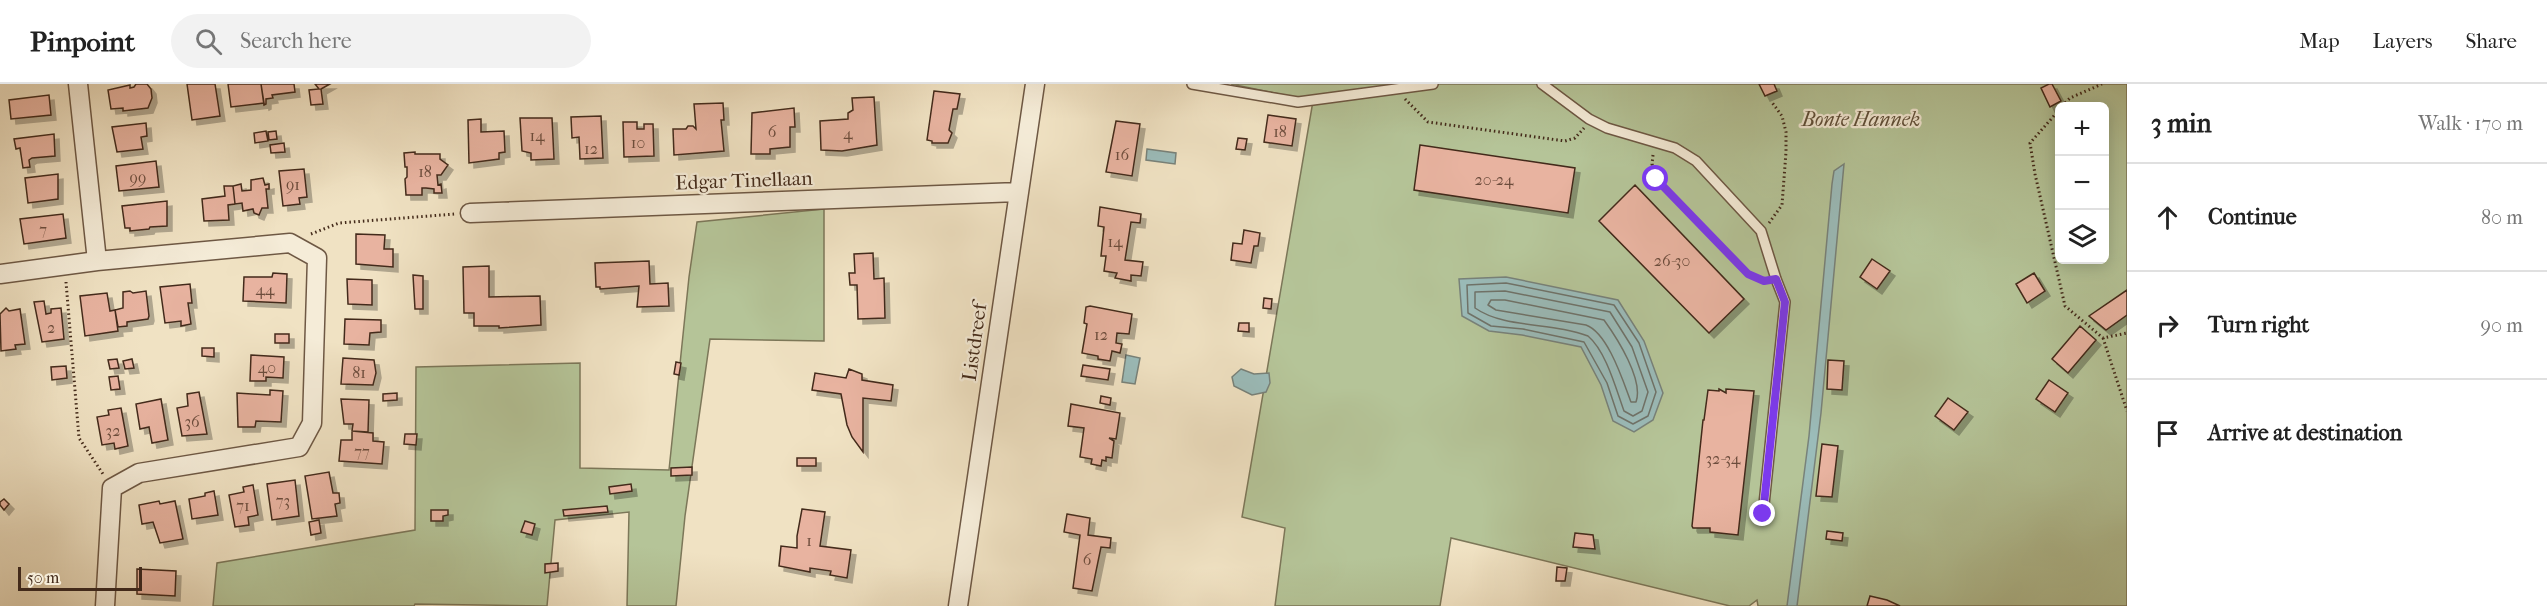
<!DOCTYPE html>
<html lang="en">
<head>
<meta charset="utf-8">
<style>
  :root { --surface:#fff; --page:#f2f2f2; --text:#222; --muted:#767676; --line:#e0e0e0 }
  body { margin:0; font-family:"IM FELL French Canon",serif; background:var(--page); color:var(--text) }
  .controls { position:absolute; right:18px; top:18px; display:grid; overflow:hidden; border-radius:9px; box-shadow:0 3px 15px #0003 }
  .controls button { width:54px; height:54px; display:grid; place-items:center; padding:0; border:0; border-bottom:2px solid var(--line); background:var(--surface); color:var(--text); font:30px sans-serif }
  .scale { position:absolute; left:18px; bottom:15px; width:124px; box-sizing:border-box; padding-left:6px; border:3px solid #432a1a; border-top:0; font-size:16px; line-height:21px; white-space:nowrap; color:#432a1a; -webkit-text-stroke:4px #f5ecd8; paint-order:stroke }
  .stop { position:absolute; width:18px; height:18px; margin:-14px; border:4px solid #7c3aed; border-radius:50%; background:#fff }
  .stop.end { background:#7c3aed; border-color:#fff; box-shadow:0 2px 6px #0008 }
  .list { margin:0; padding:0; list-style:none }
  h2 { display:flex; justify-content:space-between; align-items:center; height:78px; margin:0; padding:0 24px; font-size:26px }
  h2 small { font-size:20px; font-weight:400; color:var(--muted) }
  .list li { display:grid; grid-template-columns:39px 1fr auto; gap:18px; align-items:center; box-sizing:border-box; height:108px; padding:0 24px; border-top:2px solid var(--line) }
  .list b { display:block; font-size:22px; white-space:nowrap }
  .list em { font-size:20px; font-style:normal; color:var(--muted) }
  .icon { flex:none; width:33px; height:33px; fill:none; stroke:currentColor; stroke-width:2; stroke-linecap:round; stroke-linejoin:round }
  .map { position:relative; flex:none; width:2127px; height:522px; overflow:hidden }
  header { display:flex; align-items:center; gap:36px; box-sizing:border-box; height:84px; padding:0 30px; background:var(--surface); border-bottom:2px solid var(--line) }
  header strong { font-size:28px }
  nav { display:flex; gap:33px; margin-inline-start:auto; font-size:21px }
  .search { width:420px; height:54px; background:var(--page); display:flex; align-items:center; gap:15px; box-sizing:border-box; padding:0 21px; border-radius:33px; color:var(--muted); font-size:22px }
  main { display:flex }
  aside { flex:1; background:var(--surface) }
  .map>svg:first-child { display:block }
  .green { fill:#b5c498; stroke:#7c7759; stroke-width:1.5; fill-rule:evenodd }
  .water { fill:#9bbcba; stroke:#78827a; stroke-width:1.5 }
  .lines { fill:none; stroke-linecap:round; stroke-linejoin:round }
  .shore { stroke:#6f736a; stroke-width:1.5 }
  .building { fill:#e8b3a0; stroke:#432a1a; stroke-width:1.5; filter:url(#shadow) }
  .service-casing { stroke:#6e5844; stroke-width:12 }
  .minor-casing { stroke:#6e5844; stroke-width:21 }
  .path { stroke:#432a1a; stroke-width:3; stroke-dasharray:1.5 3; stroke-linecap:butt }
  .service { stroke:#f5ecd8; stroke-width:9 }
  .minor { stroke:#f5ecd8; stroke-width:18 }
  .route { stroke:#7c3aed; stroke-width:8 }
  .labels { text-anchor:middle; stroke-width:4.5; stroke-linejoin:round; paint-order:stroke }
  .number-label { font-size:16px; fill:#6c4c3c }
  .park-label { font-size:20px; font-style:italic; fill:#60503a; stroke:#f5ecd8 }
  .street-label { font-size:20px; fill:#432a1a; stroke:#f5ecd8 }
</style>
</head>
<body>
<header>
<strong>Pinpoint</strong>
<div class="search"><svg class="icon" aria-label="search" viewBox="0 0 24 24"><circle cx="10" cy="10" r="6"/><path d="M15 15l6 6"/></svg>Search here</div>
<nav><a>Map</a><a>Layers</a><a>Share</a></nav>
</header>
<main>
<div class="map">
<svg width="2127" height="522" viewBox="0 0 2127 522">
  <defs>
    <filter id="shadow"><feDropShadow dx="5" dy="5" stdDeviation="0" flood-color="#0004"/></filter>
  </defs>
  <rect width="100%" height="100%" fill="#f0e2c3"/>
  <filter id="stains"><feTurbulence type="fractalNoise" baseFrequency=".00333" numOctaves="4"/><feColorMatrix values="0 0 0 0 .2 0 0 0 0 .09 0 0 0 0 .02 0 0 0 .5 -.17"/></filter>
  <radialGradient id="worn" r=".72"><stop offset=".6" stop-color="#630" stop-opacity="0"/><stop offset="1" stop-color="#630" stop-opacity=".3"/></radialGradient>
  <path class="green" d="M1231,0H2127V522H1758L1757,516L1749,522H1730L1451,454L1440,522H1275L1285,444L1242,433L1313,17ZM2060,22H2104V176H2060Z
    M824,125V257L710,255L685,432L676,522H627L629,428L555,436L547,522L415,520L414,522H213L217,479L415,446L416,283L580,279V384L669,386L689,193L697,138Z"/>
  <path class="water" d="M1147,65L1176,69L1175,80L1146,76Z
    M1844,80L1821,329L1797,522H1787L1809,352L1832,100L1834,87Z
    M1506,193L1618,216L1644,257L1663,309L1653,336L1634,348L1613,337L1601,301L1581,263L1522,251L1489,247L1462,232L1459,195Z
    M1126,271L1140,274L1135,300L1122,298Z
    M1241,285L1254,290L1269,289L1270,299L1266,308L1252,311L1234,302L1232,293Z"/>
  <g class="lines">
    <path class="shore" d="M1506,199L1614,221L1639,259L1656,308L1648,332L1633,340L1618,332L1607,299L1584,258L1523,245L1491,242L1468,229L1467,201Z
      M1505,207L1610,228L1632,263L1648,308L1642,327L1633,332L1624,327C1616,305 1606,267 1588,252C1553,238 1505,245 1475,224V208Z
      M1491,216H1505L1604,236C1617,254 1644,296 1636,318H1631C1623,297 1608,249 1586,241L1496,226L1488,221Z"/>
  </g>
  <path class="building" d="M136,0H147L151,5L152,14L148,24L123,27V24L111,25L108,6L130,1V4L134,3Z
    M187,0H215L220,32L192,36Z
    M228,0H261L264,19L231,23Z
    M261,0H294L295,8L272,11L273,14L266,15V20L264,21Z
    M315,0H330L321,5L323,20L311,21L309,6L319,5Z
    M1759,0H1774L1777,7L1765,12Z
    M2049,0H2052L2061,17L2050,23L2041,4Z
    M934,7L960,10L957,25H953L949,46L952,49L948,59H932V57L927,56Z
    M49,11L51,31L11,35L9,16Z
    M874,13L877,61L842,67L821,66L820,37L848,35V29L853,26L852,14Z
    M723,19L724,36H721L724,67L674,71L673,45H686L688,42H693L696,45L694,20Z
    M794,24L795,43H790V63L770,65V70H751L752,29Z
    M1268,31L1296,35L1292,62L1264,58Z
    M601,32L603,74L580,75L579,53L572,54L571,33Z
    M520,34H552L554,75L531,76V69L522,67Z
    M481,35V48L504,47L505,68L499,69V75L469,79L468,36Z
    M1116,37L1140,40L1132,92L1106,88Z
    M623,38H637V45H644V40H653L654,72L624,73Z
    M146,39L147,52L141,53L143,65L117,68L112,43Z
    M266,47L268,57L255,59L254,49Z
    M276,47L277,55L269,56L268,48Z
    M54,50L55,72L32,74L29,76L30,83L23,84L20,64L16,65L14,55Z
    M1238,54L1247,55L1245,66L1236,65Z
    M284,59L285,68L271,69L270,61Z
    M1420,61L1575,84L1568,129L1414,106Z
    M415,68V70H440V75L448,81L441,91H437L438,101L441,100L442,109H434V105L426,104H422V111H406L405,95L407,93V83H405L404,69Z
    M156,77L159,103L119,107L116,82Z
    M304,85L307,113L299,114L300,120L283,122L279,87Z
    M58,90V115L28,119L25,94Z
    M263,94L265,101L269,100V105H266L268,124H262L259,131L254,129L253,125L243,127L242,119L235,120L233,102L241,100L242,107L251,106V96Z
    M1635,101L1744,215L1709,249L1599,137Z
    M224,102H233L235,120L228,121L229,136L204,137L202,115L225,112Z
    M167,117V142L150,143L149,145L130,147V144H125L122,122Z
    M1100,123L1141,130L1140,139L1131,138L1125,176L1143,178L1141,192L1131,191V197L1115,194L1117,189L1104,187L1106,172H1101L1104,143L1098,142Z
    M63,130L66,154L24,160L20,135Z
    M1244,146L1260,149L1258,162H1254L1251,179L1231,176L1233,159L1242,160Z
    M356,150L385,151L384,165H393V183L356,180Z
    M873,169L874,195L884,194L885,234L858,235L857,201H850L849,189H855L854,170Z
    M1872,175L1890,187L1877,205L1860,193Z
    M649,177L650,200L668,199L669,222L637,223L639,202L600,205V203H596L595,179Z
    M489,182V213L540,212L541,241L499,244V242H474V229H464L463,183Z
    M273,189L287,190L286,219L243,217L244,193H272Z
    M2034,189L2045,207L2027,219L2016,200Z
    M413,191L423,192V225H415Z
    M347,195L372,196V221L348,220Z
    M190,200L192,219H188L191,240L181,242V237L165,239L160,203Z
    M2127,206V231L2106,246L2089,232Z
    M130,207L133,209L146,207L149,232L148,235L127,238V242L118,243L115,226L123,224V208Z
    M107,209L110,227L115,226L118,247L85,252L80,212Z
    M1264,214L1272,215L1271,225L1263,224Z
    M44,217L46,230L51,229V225L61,224L64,255L42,258L34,218Z
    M1090,222L1132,230L1129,250L1117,249L1116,259L1122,260L1120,269L1112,267L1110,277L1098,275V272L1082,269L1087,240L1084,239L1086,223Z
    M6,224L9,227L20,225L25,260L15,261L16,265L1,267L0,230Z
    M345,235L381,236V248L370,249L369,261L344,260Z
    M1239,239H1249V248L1238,247Z
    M2080,242L2096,256L2068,289L2052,275Z
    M275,250H289V259H275Z
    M202,264H214V273L202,272Z
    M251,271L284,273L283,294L266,293V297H250Z
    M343,274L374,276L376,289L373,301L341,300Z
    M117,275L119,284L110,285L108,276Z
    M132,275L134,284L125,285L123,277Z
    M1828,276L1844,277L1842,306L1827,305Z
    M676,278L681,279L679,291L674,290Z
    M1083,281L1110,285L1108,296L1081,292Z
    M66,282L67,294L52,296L51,283Z
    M849,285L862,290V296L893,301L891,317L863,314V368L852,353L847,341L841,310L812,306L815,289L846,294Z
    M118,292L120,305L111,306L109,293Z
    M2049,296L2068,309L2055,328L2036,315Z
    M1719,305L1726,309V305L1754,307L1738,451L1710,448V444H1693L1692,442L1703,336H1704L1708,306L1719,307Z
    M270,306L283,307L281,338L256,337L255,343H238L237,309L270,311Z
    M199,308L207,350L182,352L177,324L188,322L187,310Z
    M397,309V316L383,317V310Z
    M1101,312L1111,314L1110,321L1100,319Z
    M1948,314L1968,328L1954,346L1935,332Z
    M161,315L168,356L152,359L149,343L140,345L136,320Z
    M341,315L369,316L368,348L352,347L353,340H344Z
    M1071,320L1120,329L1116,355L1109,354L1114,357L1112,374L1106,373V377L1102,376L1101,382L1091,380L1092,375L1080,373L1084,344L1068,342Z
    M121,324L128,362L115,365L114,359L102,361L97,333L109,331L108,326Z
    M352,347L373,349V357L384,358L382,380L339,377L341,356H352Z
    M405,350H417L416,361L404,360Z
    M1822,360L1838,362L1832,413L1816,412Z
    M797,374H816V382H797Z
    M692,383V391L671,392V384Z
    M329,388L333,409H339L340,419L335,420L337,432L312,435L305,392Z
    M295,396L299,432L272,436L267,400Z
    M631,400L632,407L610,410L609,403Z
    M253,401L258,431L248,433L249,441L235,443L229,411L244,408L243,403Z
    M214,407L218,431L192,435L189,415L205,412V409Z
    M4,415L9,420L4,426L0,421V418Z
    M159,417L160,420L175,417L183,455L160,459L153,438L142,440L139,421Z
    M607,422L608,428L564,432L563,426Z
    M802,425L825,428L820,462L851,466L847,494L830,491L831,487L810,484V488L779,482L781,462L797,464V452Z
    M431,426H448V431L443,432V437H431Z
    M1067,430L1090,434L1088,451L1111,454L1110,464L1101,463L1092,507L1073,504L1080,451L1064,448Z
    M319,436L321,449L311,451L309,438Z
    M525,437L535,440L532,451L521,448Z
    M1827,447L1843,449L1842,457L1826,455Z
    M1575,449L1593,451L1595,465L1573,463Z
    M558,479V487L545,489V480Z
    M1557,483L1567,484L1565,497H1556Z
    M137,485L176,487L175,512L137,510Z
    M1870,512L1887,516L1900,522H1867Z"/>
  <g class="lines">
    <g class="service-casing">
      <path id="service" d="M1192,0L1298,18L1433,0
        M1542,0L1589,35L1607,44L1675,64L1696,77L1761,147L1776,195L1785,218L1763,430"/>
    </g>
    <g class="minor-casing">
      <path id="minor" d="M78,0L97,177
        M470,129L1019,108
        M0,190L97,177L290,159L317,174L312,339L299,363L139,389L112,404L105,522
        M958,522L1035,0"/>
    </g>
    <path class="path" d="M1405,15L1428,38L1565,57L1575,54L1584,44
      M2062,22L2070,14L2102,0
      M2060,25L2030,59L2035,90L2065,222L2103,254L2127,249
      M1653,71L1652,80L1656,95L1748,190L1765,197
      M1769,139L1782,121L1786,68V48L1782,32L1771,17
      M311,150L339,139L455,130
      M66,198L79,354L103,390
      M2103,254L2127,327"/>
    <use href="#service" class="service"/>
    <use href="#minor" class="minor"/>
  </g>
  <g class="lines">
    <path class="route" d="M1656,95L1748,190L1764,197L1776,195L1785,218L1763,430"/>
  </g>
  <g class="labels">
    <g class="number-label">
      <text x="772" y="53">6</text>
      <text x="1280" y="53">18</text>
      <text x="848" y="55">4</text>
      <text x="537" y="57">14</text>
      <text x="638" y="64">10</text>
      <text x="591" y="70">12</text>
      <text x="1122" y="76">16</text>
      <text x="425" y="93">18</text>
      <text x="138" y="99">99</text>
      <text x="1494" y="101">20-24</text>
      <text x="293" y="106">91</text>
      <text x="43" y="151">7</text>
      <text x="1115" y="163">14</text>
      <text x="1672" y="182">26-30</text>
      <text x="265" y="211">44</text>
      <text x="51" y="249">2</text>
      <text x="1101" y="256">12</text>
      <text x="267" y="289">40</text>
      <text x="359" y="294">81</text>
      <text x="192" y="343">36</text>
      <text x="113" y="352">32</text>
      <text x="362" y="373">77</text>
      <text x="1723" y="380">32-34</text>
      <text x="283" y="422">73</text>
      <text x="243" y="427">71</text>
      <text x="809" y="462">1</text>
      <text x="1087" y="481">6</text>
    </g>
    <g class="park-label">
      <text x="1861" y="42">Bonte Hannek</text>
    </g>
    <g class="street-label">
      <text transform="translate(744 96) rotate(-2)" y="7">Edgar Tinellaan</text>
      <text transform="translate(974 258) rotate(-82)" y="7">Listdreef</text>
    </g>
  </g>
  <rect width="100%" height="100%" filter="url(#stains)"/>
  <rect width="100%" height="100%" fill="url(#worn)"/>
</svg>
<div class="controls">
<button>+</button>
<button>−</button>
<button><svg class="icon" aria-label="layers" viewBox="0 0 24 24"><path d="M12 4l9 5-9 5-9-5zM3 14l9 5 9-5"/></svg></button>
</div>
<div class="scale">50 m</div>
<div class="stop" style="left:1656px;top:95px"></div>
<div class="stop end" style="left:1763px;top:430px"></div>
</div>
<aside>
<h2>3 min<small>Walk · 170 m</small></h2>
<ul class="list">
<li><svg class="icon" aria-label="ahead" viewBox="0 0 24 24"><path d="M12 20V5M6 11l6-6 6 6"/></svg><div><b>Continue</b></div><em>80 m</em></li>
<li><svg class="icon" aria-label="right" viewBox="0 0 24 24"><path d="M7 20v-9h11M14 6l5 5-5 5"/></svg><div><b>Turn right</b></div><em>90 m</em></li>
<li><svg class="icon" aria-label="arrive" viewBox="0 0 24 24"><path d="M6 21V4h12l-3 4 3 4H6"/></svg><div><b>Arrive at destination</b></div></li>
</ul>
</aside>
</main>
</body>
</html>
